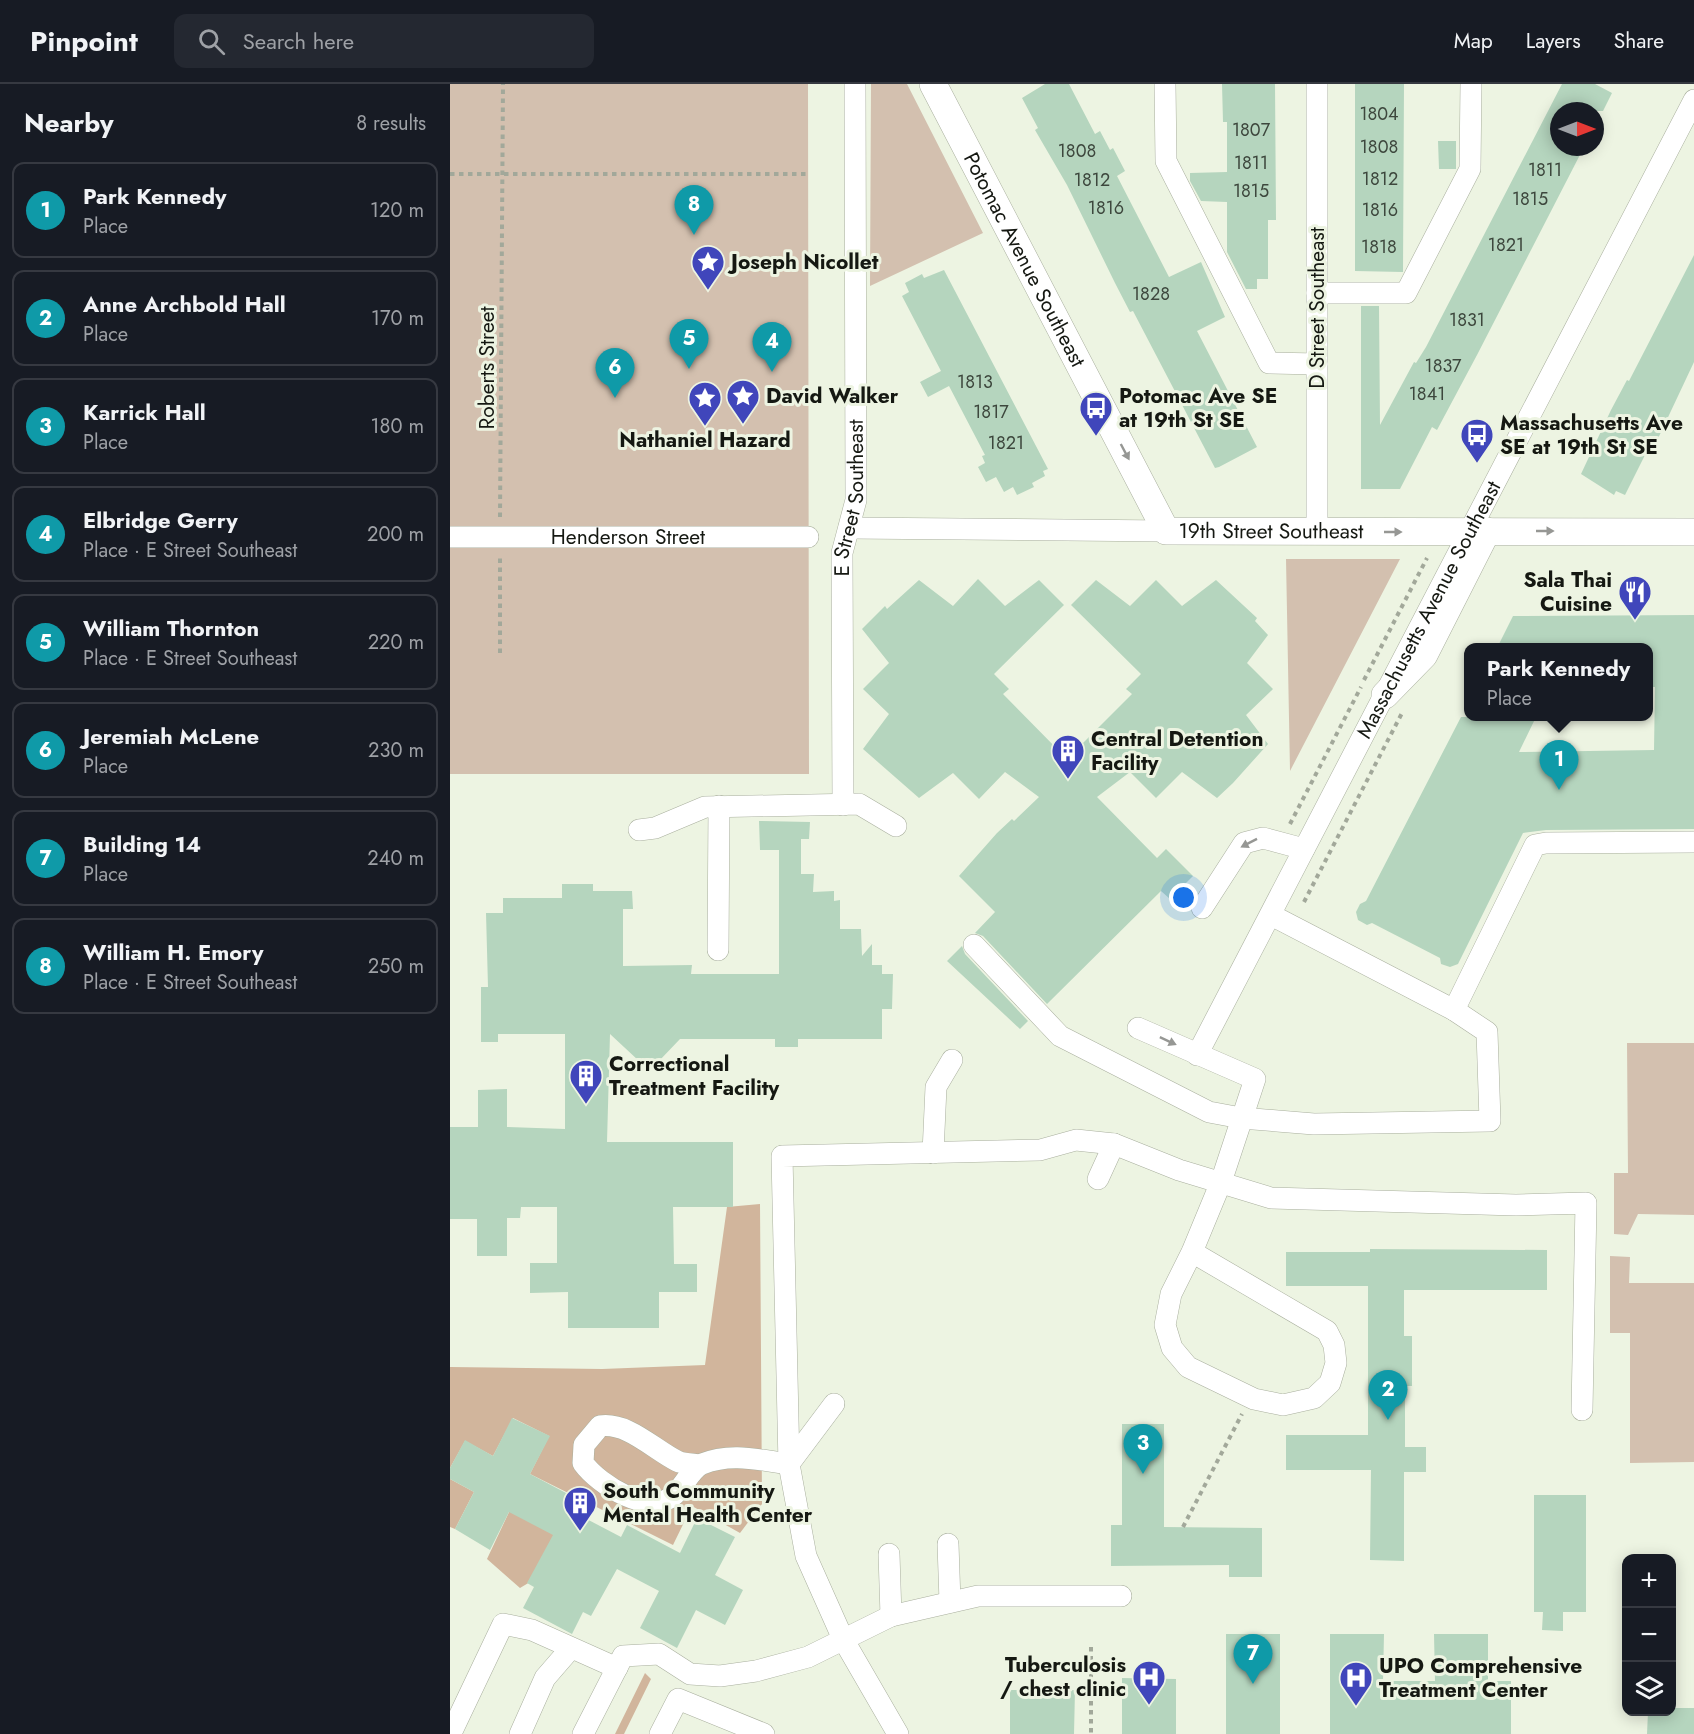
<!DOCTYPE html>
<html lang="en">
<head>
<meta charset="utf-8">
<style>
  :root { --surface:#171b24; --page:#242831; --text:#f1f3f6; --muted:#9ea1a6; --line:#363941; --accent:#a1a5db }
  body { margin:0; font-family:Jost,sans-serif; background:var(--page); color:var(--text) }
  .controls { position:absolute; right:18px; bottom:18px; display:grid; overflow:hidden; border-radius:12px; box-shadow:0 3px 15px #0003 }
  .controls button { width:54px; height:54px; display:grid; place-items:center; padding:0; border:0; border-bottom:2px solid var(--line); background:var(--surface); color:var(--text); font:30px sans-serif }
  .compass { position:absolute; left:1100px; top:18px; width:54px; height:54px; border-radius:50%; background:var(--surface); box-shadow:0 3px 15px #0003; rotate:90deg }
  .you { position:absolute; left:734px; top:814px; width:21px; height:21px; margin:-15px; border:4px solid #fff; border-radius:50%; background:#1a73e8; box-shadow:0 0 0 9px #1a73e833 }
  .badge { display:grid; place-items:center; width:39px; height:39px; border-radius:50%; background:var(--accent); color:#fff; font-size:20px; font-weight:700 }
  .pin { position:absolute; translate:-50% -50px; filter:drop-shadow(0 2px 3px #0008) }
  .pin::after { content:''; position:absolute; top:32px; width:21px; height:18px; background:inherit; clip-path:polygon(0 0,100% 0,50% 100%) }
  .popup { position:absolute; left:1014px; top:559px; width:189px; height:78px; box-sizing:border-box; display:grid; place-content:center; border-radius:12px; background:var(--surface); filter:drop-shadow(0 2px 4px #0005); font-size:20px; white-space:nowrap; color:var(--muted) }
  .popup b { font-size:22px; color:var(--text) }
  .popup::after { content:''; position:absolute; left:50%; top:100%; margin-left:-12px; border:12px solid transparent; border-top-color:var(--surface) }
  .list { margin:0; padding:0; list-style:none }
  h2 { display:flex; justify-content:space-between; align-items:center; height:78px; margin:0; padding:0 24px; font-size:26px }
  h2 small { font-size:20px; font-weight:400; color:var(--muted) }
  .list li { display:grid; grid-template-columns:39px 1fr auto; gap:18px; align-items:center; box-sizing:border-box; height:96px; margin:0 12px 12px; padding:0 12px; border:2px solid var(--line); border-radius:12px }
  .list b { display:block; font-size:22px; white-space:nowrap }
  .list p { margin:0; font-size:20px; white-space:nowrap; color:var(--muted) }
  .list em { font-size:20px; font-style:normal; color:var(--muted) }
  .icon { flex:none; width:33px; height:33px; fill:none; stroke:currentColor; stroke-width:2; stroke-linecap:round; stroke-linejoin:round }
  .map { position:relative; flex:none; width:1244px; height:1650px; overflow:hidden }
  header { display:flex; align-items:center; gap:36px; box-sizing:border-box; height:84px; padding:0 30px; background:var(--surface); border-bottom:2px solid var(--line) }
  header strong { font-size:28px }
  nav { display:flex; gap:33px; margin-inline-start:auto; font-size:21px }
  .search { width:420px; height:54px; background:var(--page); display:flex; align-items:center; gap:15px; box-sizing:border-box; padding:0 21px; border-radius:12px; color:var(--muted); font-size:22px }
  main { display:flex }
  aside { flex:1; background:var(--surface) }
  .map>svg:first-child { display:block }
  .green { fill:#d3c0af }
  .forest { fill:#d1b59c }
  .building { fill:#b5d5be }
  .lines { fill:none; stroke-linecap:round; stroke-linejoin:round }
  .minor-casing { stroke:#a9af9e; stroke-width:22 }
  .major-casing { stroke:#a9af9e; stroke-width:28 }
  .path { stroke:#a2a89a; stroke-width:4; stroke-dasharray:4.5 4.5; stroke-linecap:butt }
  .minor { stroke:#fff; stroke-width:21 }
  .major { stroke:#fff; stroke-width:27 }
  .oneway { fill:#969794 }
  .labels { text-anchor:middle; stroke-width:6; stroke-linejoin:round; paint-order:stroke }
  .number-label { font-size:18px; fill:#3d473d }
  .street-label { font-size:21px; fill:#151812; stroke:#edf4e2 }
  .poi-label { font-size:21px; font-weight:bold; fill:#151812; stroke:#edf4e2; text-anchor:start }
</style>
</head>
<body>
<header>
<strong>Pinpoint</strong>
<div class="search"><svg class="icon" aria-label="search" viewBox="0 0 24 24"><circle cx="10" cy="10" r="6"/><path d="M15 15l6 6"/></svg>Search here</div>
<nav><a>Map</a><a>Layers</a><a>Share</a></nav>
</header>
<main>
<aside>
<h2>Nearby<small>8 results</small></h2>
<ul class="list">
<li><span class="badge" style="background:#0f9aa8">1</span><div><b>Park Kennedy</b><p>Place</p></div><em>120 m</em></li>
<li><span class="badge" style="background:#0f9aa8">2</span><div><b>Anne Archbold Hall</b><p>Place</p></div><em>170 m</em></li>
<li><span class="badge" style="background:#0f9aa8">3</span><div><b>Karrick Hall</b><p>Place</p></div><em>180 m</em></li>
<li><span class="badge" style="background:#0f9aa8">4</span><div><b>Elbridge Gerry</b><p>Place · E Street Southeast</p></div><em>200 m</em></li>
<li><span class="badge" style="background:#0f9aa8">5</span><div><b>William Thornton</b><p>Place · E Street Southeast</p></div><em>220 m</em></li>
<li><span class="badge" style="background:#0f9aa8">6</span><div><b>Jeremiah McLene</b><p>Place</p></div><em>230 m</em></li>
<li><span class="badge" style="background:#0f9aa8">7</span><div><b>Building 14</b><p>Place</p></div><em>240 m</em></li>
<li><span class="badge" style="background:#0f9aa8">8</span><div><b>William H. Emory</b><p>Place · E Street Southeast</p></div><em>250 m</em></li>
</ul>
</aside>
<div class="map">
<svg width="1244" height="1650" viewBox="0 0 1244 1650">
  <rect width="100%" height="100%" fill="#edf4e2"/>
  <path class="green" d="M0,0H358L359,690H0Z
    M421,0H457L533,149L420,202Z
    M836,475H950L840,687Z
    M1177,959H1244V1131L1188,1130L1178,1151L1164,1150V1089H1178Z
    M1160,1172L1180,1173L1179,1199H1244V1378L1180,1379V1249H1160Z"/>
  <path class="forest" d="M310,1120L312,1420L290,1449L242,1422L223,1461L80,1390L99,1352L63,1334L43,1372L15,1357L0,1384V1283L152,1285L255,1281L277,1123Z
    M0,1395L24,1408L5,1445L0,1443Z
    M60,1426L105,1450L80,1498L70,1504L37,1475Z
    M195,1589L201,1595L174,1650H165Z"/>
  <path class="building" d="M595,0H619L645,50L650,47L660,66L663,64L675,87L667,92L719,193L751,178L775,233L747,247L807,363L769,383L765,384L683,227L680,228L665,199L617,101L585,46L588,44L572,14Z
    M772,0H825L826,136H818V195H807V205H796L777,168V118L751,117L740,97V89L777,88V38H773Z
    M905,0H954L953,188L905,187Z
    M1112,0H1145L1162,9L1153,27H1109V63H1134L1027,271L987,346L982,343L950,405H911V222H929L930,341L964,278L966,279L976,263Z
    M988,57H1006V85H989Z
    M1244,171V278L1204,363L1200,361L1175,411L1166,407L1164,411L1131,390L1161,326L1177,296L1179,297Z
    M494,186L598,385L593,387L595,392L582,399L584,403L567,411L563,403L554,408L546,393L536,398L528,383L535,379L532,372L535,371L499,302L478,313L470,298L491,287L452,212L459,208L455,199L472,190L474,194Z
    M528,495L555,522L589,496L614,521L544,590L559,605L553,610L617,675L682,610L676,605L691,590L621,521L646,496L680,522L706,496L732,522L766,496L807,534L805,537L818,551L797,579L823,605L796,631L818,660L783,699L767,714L732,688L706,714L680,688L647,713L707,774L716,765L743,792L720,815L711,807L597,920L533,852L525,849L545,828L509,792L547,749L562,735L564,737L589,713L555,688L529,715L503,689L469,714L413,665L439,630L413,605L439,579L412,545L435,522L437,525L469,496L503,522Z
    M1244,531V745L1096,746L1073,749L1008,880L1000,883L991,880L990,874L922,839L917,841L908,836L906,828L910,820L916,817L1011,633H1086L1069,668L1204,666L1205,603H1199V564H1047L1063,532Z
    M309,737L360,738L359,755H351V790H364L363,808L384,807V817L390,816V845H411L412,872L422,860V881H432V890H443L442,925H432V955H348V963H325V955H230L209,977H189L160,950L157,1058H283V1123H223L224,1180H247V1208H209V1244H118V1208L80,1209V1179H107V1123H71L70,1134H57V1172H27V1135H0V1043H28V1006L57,1005V1043L115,1045V950H48V958H31V903H38L36,829H53V814H112V800H143V807H182L183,825H173V882L242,881L241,890H329V766H310Z
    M512,862L515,870L578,937L570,945L497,877Z
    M920,1165L1097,1166V1206H954V1252H962V1302H955V1363H976V1388H954V1477L920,1476L921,1386H836V1351H918V1202H836V1168H920Z
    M62,1334L100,1352L80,1390L135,1419L129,1431L171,1453L177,1441L230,1469L247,1434L285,1453L265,1491L293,1506L275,1541L246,1526L227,1564L190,1544L209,1507L167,1485L141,1532L133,1528L122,1550L73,1524L84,1503L77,1499L103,1451L59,1428L40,1466L5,1445L24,1408L0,1395V1384L15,1356L43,1372Z
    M672,1340H714V1443L812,1444V1493H779V1481L661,1482V1441H672Z
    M1084,1411H1136V1528H1113V1547L1092,1546L1093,1528H1084Z
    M776,1550H830V1650H776Z
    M880,1550H934L933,1597H985L984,1550H1038V1597H1061V1650H880Z
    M672,1594L726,1595V1650H672Z
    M560,1606H625L624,1650H560Z
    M1221,1624H1244V1650H1197L1198,1628H1221Z"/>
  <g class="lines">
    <g class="minor-casing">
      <g id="minor">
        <path d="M715,0L716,77L819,279L867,280"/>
        <path d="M867,209H956L1020,85L1021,0"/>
        <path d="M399,444L716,447"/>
        <path d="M867,448V0"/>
        <path id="s1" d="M0,453H358"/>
        <path id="s2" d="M393,721L392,469L406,416L405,0"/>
        <path d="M189,746L205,744L255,723L409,720L446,742"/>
        <path d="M752,824L794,759L813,754L854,765"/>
        <path d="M524,861L610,952L759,1028L791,1034L864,1040L1040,1037L1037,948L1004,926L821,831"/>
        <path d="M268,866L269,722"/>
        <path d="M1004,926L1085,761L1096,759L1244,758"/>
        <path d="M688,944L805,995L771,1098L742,1168L721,1210L715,1241L722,1264L738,1283L804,1315L833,1321L864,1314L880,1299L886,1279L884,1261L877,1247L742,1168"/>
        <path id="s3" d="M747,971L1244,16"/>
        <path d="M483,1069L486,1003L502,976"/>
        <path d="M648,1095L664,1060"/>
        <path d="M339,1380L384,1320"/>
        <path d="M250,1381C243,1380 233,1380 227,1377C203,1365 178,1338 150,1342L134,1361L133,1379C149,1401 200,1433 224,1411C234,1402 241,1385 252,1380C281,1368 309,1376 339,1380"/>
        <path d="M498,1460L500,1518"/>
        <path d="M439,1470L441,1532"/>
        <path d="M3,1645L53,1540L82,1546L167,1584"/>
        <path d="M70,1650L95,1594L121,1564"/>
        <path d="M133,1650L173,1572L209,1570L240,1590L270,1592L306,1587L358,1573L441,1532L528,1512H671"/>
        <path d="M210,1650L228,1615L314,1650"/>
        <path d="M448,1650L393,1555L356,1472L339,1380L332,1072L590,1066L626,1056L664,1060L729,1086L821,1114L1066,1121L1136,1119L1132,1326"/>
      </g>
    </g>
    <g class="major-casing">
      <g id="major">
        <path id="s4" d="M483,0L716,447L1244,448"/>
        <path d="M935,611L974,571L1037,447"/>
      </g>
    </g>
    <path class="path" d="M0,90H358
      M50,433L53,0
      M50,569V474
      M914,596L977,474
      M840,740L911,603
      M854,818L952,629
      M733,1443L792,1330
      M641,1563V1650"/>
    <use href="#minor" class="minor"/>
    <use href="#major" class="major"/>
  </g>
  <defs><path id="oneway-solid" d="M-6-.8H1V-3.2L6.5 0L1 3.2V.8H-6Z" transform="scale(1.5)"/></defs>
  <g class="oneway">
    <use href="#oneway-solid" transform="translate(675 368) rotate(62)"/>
    <use href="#oneway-solid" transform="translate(1095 447)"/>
    <use href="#oneway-solid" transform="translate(943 448)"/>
    <use href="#oneway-solid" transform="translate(799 759) rotate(153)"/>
    <use href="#oneway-solid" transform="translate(718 957) rotate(25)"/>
  </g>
  <defs>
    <g id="sight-pin" transform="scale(1.725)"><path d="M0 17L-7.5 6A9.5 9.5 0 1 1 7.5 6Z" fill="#4046bb" stroke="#edf4e2"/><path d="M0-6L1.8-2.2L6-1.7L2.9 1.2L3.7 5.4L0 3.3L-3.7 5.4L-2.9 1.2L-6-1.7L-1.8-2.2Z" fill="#fff"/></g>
    <g id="bus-pin" transform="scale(1.725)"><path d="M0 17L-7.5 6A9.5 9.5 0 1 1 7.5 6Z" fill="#4046bb" stroke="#edf4e2"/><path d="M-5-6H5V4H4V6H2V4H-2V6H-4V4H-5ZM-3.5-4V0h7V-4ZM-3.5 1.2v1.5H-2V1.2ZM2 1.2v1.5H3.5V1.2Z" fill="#fff"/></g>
    <g id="restaurant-pin" transform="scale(1.725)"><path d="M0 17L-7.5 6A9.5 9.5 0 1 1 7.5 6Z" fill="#4046bb" stroke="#edf4e2"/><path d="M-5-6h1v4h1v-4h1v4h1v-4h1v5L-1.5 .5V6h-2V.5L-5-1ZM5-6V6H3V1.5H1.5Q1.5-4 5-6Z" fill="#fff"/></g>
    <g id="building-pin" transform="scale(1.725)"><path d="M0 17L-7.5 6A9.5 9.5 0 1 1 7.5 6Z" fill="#4046bb" stroke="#edf4e2"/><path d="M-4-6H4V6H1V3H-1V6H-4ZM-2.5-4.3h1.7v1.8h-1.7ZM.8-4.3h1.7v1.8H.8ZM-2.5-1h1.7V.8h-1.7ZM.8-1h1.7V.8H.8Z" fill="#fff"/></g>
    <g id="hospital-pin" transform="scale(1.725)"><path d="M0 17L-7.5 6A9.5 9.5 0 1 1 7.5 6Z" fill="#4046bb" stroke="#edf4e2"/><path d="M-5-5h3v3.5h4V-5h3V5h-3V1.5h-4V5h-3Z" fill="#fff"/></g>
  </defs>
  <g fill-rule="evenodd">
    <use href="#sight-pin" x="258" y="178"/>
    <use href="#sight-pin" x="293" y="312"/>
    <use href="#sight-pin" x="255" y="314"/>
    <use href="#bus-pin" x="646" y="324"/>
    <use href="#bus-pin" x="1027" y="351"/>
    <use href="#restaurant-pin" x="1185" y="508"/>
    <use href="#building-pin" x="618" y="667"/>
    <use href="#building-pin" x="136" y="992"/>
    <use href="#building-pin" x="130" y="1419"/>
    <use href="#hospital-pin" x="699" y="1593"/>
    <use href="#hospital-pin" x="906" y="1594"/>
  </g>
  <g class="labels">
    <g class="number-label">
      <text x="929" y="36">1804</text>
      <text x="801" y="52">1807</text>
      <text x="929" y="69">1808</text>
      <text x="627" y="73">1808</text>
      <text x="801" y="85">1811</text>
      <text x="1095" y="92">1811</text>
      <text x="930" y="101">1812</text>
      <text x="642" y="102">1812</text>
      <text x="801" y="113">1815</text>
      <text x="1080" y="121">1815</text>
      <text x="656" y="130">1816</text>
      <text x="930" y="132">1816</text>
      <text x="1056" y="167">1821</text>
      <text x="929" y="169">1818</text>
      <text x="701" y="216">1828</text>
      <text x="1017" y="242">1831</text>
      <text x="993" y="288">1837</text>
      <text x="525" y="304">1813</text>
      <text x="977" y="316">1841</text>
      <text x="541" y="334">1817</text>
      <text x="556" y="365">1821</text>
    </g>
    <g class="street-label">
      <text dy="7" stroke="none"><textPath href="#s4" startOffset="198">Potomac Avenue Southeast</textPath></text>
      <text transform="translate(867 224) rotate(-90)" y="7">D Street Southeast</text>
      <text transform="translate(37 284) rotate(-90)" y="7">Roberts Street</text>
      <text dy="7" stroke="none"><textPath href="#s2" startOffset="308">E Street Southeast</textPath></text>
      <text dy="7" stroke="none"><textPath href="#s4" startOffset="609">19th Street Southeast</textPath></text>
      <text dy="7" stroke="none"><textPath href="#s1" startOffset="178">Henderson Street</textPath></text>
      <text dy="7" stroke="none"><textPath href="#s3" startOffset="502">Massachusetts Avenue Southeast</textPath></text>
    </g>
    <g class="poi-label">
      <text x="281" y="185">Joseph Nicollet</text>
      <text x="316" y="319">David Walker</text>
      <text x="669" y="319">Potomac Ave SE<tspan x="669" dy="24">at 19th St SE</tspan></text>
      <text x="1050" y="346">Massachusetts Ave<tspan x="1050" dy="24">SE at 19th St SE</tspan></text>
      <text x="255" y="363" text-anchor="middle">Nathaniel Hazard</text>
      <text x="1162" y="503" text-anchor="end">Sala Thai<tspan x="1162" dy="24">Cuisine</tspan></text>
      <text x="641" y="662">Central Detention<tspan x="641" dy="24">Facility</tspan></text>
      <text x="159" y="987">Correctional<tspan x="159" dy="24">Treatment Facility</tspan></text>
      <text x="153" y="1414">South Community<tspan x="153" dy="24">Mental Health Center</tspan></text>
      <text x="676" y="1588" text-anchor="end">Tuberculosis<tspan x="676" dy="24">/ chest clinic</tspan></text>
      <text x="929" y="1589">UPO Comprehensive<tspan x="929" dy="24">Treatment Center</tspan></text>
    </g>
  </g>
</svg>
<div class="controls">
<button>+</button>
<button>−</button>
<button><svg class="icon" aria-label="layers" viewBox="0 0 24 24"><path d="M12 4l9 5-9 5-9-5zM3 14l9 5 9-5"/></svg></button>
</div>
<svg class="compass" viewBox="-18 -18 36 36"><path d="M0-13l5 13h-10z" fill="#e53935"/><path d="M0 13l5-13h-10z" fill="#9ea1a6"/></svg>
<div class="you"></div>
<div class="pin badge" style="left:1109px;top:706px;background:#0f9aa8">1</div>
<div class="popup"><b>Park Kennedy</b>Place</div>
<div class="pin badge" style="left:938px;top:1336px;background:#0f9aa8">2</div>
<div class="pin badge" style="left:693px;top:1390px;background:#0f9aa8">3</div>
<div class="pin badge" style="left:322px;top:288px;background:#0f9aa8">4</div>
<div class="pin badge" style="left:239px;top:285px;background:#0f9aa8">5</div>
<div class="pin badge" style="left:165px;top:314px;background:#0f9aa8">6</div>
<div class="pin badge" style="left:803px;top:1600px;background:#0f9aa8">7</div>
<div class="pin badge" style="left:244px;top:151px;background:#0f9aa8">8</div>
</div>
</main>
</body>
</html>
